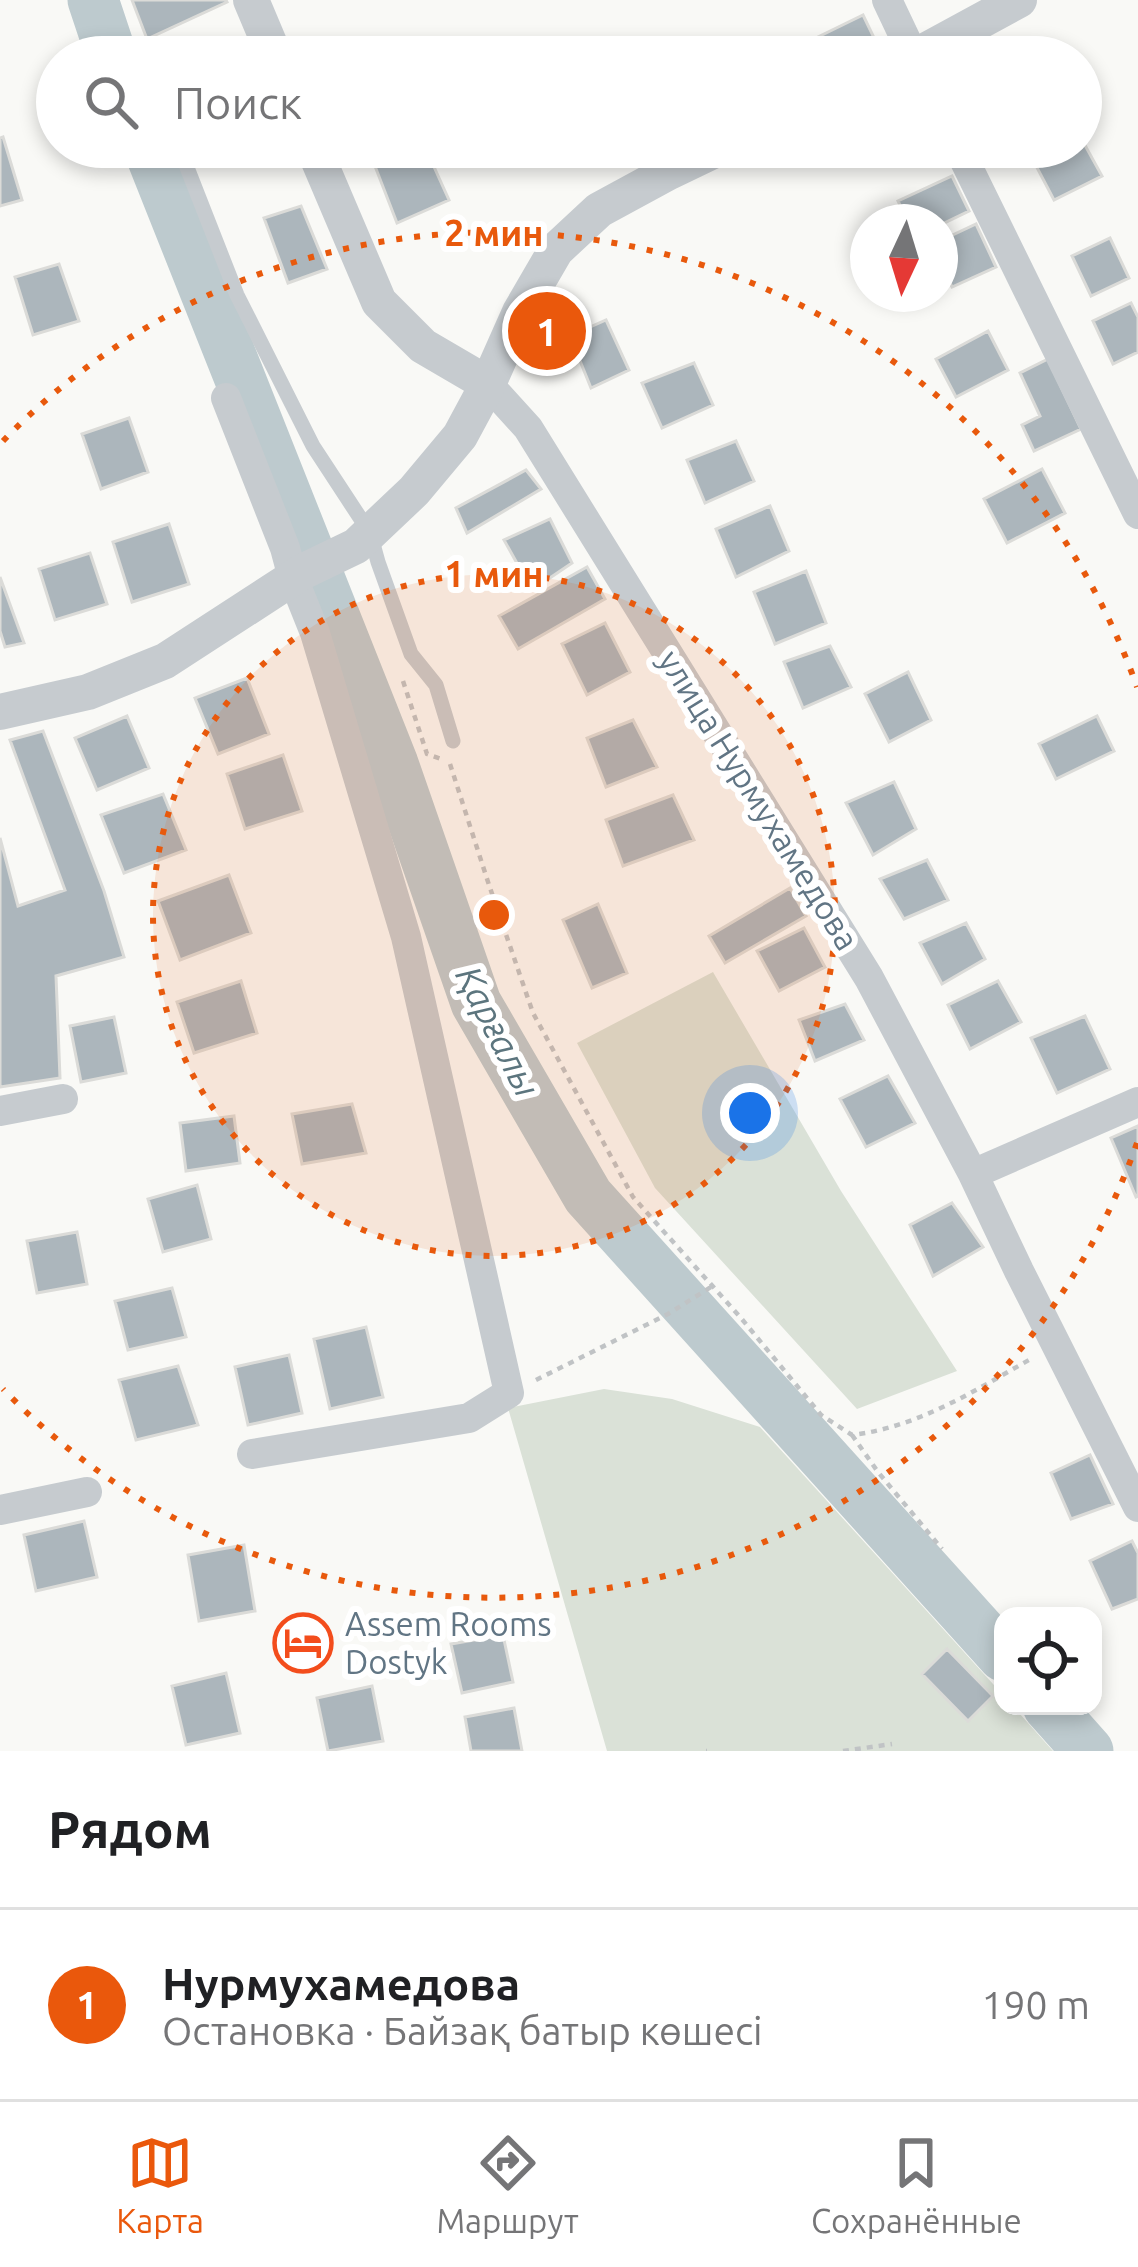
<!DOCTYPE html>
<html lang="ru">
<head>
<meta charset="utf-8">
<style>
  :root { --surface:#fff; --page:#f6f6f6; --text:#202124; --muted:#757577; --line:#e0e0e0; --accent:#ea580c }
  body { margin:0; font-family:Ubuntu,sans-serif; background:var(--page); color:var(--text) }
  .controls { position:absolute; right:36px; bottom:36px; display:grid; overflow:hidden; border-radius:24px; box-shadow:0 6px 18px #0003 }
  .controls button { width:108px; height:108px; display:grid; place-items:center; padding:0; border:0; border-bottom:3px solid var(--line); background:var(--surface); color:var(--text); font:60px sans-serif }
  .compass { position:absolute; left:850px; top:204px; width:108px; height:108px; border-radius:50%; background:var(--surface); box-shadow:0 6px 18px #0003; rotate:184deg }
  .you { position:absolute; left:750px; top:1113px; width:42px; height:42px; margin:-30px; border:9px solid #fff; border-radius:50%; background:#1a73e8; box-shadow:0 0 0 18px #1a73e833 }
  .badge { display:grid; place-items:center; width:78px; height:78px; border-radius:50%; background:var(--accent); color:#fff; font-size:39px; font-weight:700 }
  .pin { position:absolute; translate:-50% -50%; border:6px solid #fff; box-shadow:0 3px 12px #0006 }
  .list { margin:0; padding:0; list-style:none }
  h2 { display:flex; justify-content:space-between; align-items:center; height:156px; margin:0; padding:0 48px; font-size:51px }
  h2 small { font-size:39px; font-weight:400; color:var(--muted) }
  .list li { display:grid; grid-template-columns:78px 1fr auto; gap:36px; align-items:center; box-sizing:border-box; height:192px; padding:0 48px; border-top:3px solid var(--line) }
  .list b { display:block; font-size:45px; white-space:nowrap }
  .list p { margin:0; font-size:39px; white-space:nowrap; color:var(--muted) }
  .list em { font-size:39px; font-style:normal; color:var(--muted) }
  .icon { flex:none; width:66px; height:66px; fill:none; stroke:currentColor; stroke-width:2; stroke-linecap:round; stroke-linejoin:round }
  .map { position:relative; flex:none; width:1138px; height:1751px; overflow:hidden }
  .search { position:absolute; background:var(--surface); box-shadow:0 6px 18px #0003; left:36px; right:36px; top:36px; height:132px; display:flex; align-items:center; gap:30px; box-sizing:border-box; padding:0 42px; border-radius:66px; color:var(--muted); font-size:45px }
  .sheet { height:348px; background:var(--surface) }
  nav { display:flex; justify-content:space-around; align-items:center; box-sizing:border-box; height:168px; border-top:3px solid var(--line); background:var(--surface); font-size:33px; color:var(--muted) }
  nav a { display:grid; justify-items:center; gap:6px }
  nav .on { color:var(--accent) }
  .map>svg:first-child { display:block }
  .green { fill:#dae1d7 }
  .lines { fill:none; stroke-linecap:round; stroke-linejoin:round }
  .river { stroke:#bdcace; stroke-width:51 }
  .building { fill:#acb6bc; stroke:#dbdbd8; stroke-width:3 }
  .path { stroke:#c0c3c5; stroke-width:4.5; stroke-dasharray:6 6; stroke-linecap:butt }
  .service { stroke:#c6cbcf; stroke-width:15 }
  .minor { stroke:#c6cbcf; stroke-width:30 }
  .tertiary { stroke:#c6cbcf; stroke-width:36 }
  .ring { fill:none; stroke:#e8590c; stroke-width:6; stroke-dasharray:6 12 }
  .labels { text-anchor:middle; stroke-width:12; stroke-linejoin:round; paint-order:stroke }
  .street-label { font-size:33px; fill:#617584; stroke:#fff }
  .poi-label { font-size:33px; fill:#617584; stroke:#fff; text-anchor:start }
  .water-label { font-size:36px; font-style:italic; fill:#5c757e; stroke:#fff }
  .centre { fill:#e8590c; stroke:#fff; stroke-width:6 }
  .ring-label { font-size:36px; text-anchor:middle; font-weight:bold; fill:#e8590c; stroke:#fff; stroke-width:12; stroke-linejoin:round; paint-order:stroke }
</style>
</head>
<body>
<div class="map">
<svg width="1138" height="1751" viewBox="0 0 1138 1751">
  <rect width="100%" height="100%" fill="#f9f9f6"/>
  <path class="green" d="M713,972L841,1191L957,1371L857,1409L655,1188L577,1043Z
    M604,1389L672,1399L760,1427L1003,1695V1706H1013L1053,1751H607L508,1408Z"/>
  <g class="lines">
    <path class="river" d="M93,0L112,57
      M148,147L393,764L476,1003L588,1196L1003,1656
      M1048,1706L1088,1751"/>
  </g>
  <path class="building" d="M132,0H226L227,2L147,39Z
    M863,15L878,46L855,57H777Z
    M3,137L22,200L0,206V138Z
    M1081,138L1102,176L1054,200L1034,162L1064,147H1081Z
    M412,147H425L449,200L397,223L373,161Z
    M952,176L969,211L940,225V222H908L898,201Z
    M301,206L327,269L288,283L264,218Z
    M976,224L996,267L952,287L940,262V241Z
    M1110,238L1129,278L1091,296L1072,256Z
    M59,264L79,321L33,335L15,277Z
    M1131,303L1138,317V352L1113,364L1093,321Z
    M606,320L629,370L591,388L570,336Z
    M988,331L1008,370L956,397L936,359Z
    M1048,359L1081,429L1034,451L1022,425L1040,416L1020,373Z
    M694,363L713,405L662,428L642,383Z
    M129,418L148,472L101,489L82,434Z
    M736,441L754,481L705,503L687,460Z
    M1042,469L1065,513L1007,543L984,499Z
    M526,470L541,489L467,533L456,508Z
    M770,506L789,551L736,577L716,529Z
    M550,519L572,563L532,590L504,540Z
    M169,524L189,584L132,602L113,542Z
    M90,553L107,604L55,620L39,569Z
    M587,567L605,599L518,649L499,616Z
    M806,571L826,623L775,644L754,592Z
    M0,577L24,643L5,647L0,631Z
    M605,623L630,672L587,695L562,644Z
    M830,646L851,687L803,708L784,662Z
    M908,672L931,720L889,742L865,694Z
    M247,678L269,734L218,754L195,698Z
    M127,716L149,768L97,790L75,738Z
    M1097,716L1114,751L1056,779L1039,744Z
    M633,720L657,767L606,787L587,738Z
    M43,731L104,891L124,957L56,976L60,1078L0,1087V838L18,906L65,890L10,740Z
    M283,755L302,811L245,829L227,774Z
    M894,782L916,829L873,855L846,803Z
    M163,794L186,850L124,873L101,815Z
    M673,795L694,840L623,866L606,820Z
    M927,860L948,900L904,919L880,879Z
    M229,875L251,933L180,960L158,901Z
    M790,888L806,916L725,963L709,936Z
    M598,904L627,973L592,988L563,920Z
    M966,923L985,959L942,984L920,943Z
    M804,928L825,967L779,991L757,951Z
    M241,981L257,1033L194,1053L177,1002Z
    M998,981L1021,1022L970,1049L948,1005Z
    M845,1004L864,1040L815,1061L799,1020Z
    M1085,1016L1110,1069L1057,1093L1031,1038Z
    M114,1017L126,1073L81,1082L70,1026Z
    M888,1076L915,1123L866,1147L840,1099Z
    M352,1104L366,1153L302,1164L292,1114Z
    M234,1116L240,1163L186,1171L180,1123Z
    M1138,1126V1196L1136,1197L1111,1138Z
    M197,1185L211,1239L163,1252L148,1199Z
    M952,1203L983,1247L933,1276L910,1225Z
    M77,1232L87,1284L37,1293L27,1241Z
    M172,1288L186,1337L128,1350L115,1301Z
    M366,1327L383,1397L330,1409L314,1339Z
    M289,1355L302,1413L248,1425L235,1367Z
    M178,1366L198,1425L136,1440L119,1380Z
    M1090,1455L1113,1504L1071,1519L1051,1473Z
    M84,1521L97,1577L36,1591L24,1535Z
    M1132,1541L1138,1553V1599L1112,1609L1090,1561Z
    M244,1545L255,1611L199,1621L188,1555Z
    M503,1635L513,1682L462,1693L451,1644Z
    M947,1649L993,1696L968,1721L922,1674Z
    M226,1673L240,1733L186,1745L172,1686Z
    M372,1686L383,1741L328,1751L317,1698Z
    M514,1708L522,1751H471L465,1717Z"/>
  <g class="lines">
    <path class="path" d="M403,681L427,754L441,759
      M450,764L489,885L533,1013L633,1197L741,1318L821,1415L852,1435C918,1427 972,1392 1029,1360
      M536,1380L668,1314L711,1287
      M852,1435L878,1472L942,1549
      M706,1751H707
      M843,1751L892,1744"/>
    <path class="service" d="M155,56L156,57
      M179,147L237,295L313,446L370,533L378,562L411,654L436,685L453,741"/>
    <path class="minor" d="M887,0L914,57
      M958,147L1138,514
      M488,384L528,428L869,978L973,1174L1019,1271L1138,1507
      M226,398L285,548L293,578L315,633L406,937L509,1393L469,1418L252,1454
      M0,1111L63,1099
      M973,1174L1138,1102
      M0,1510L87,1492"/>
    <path class="tertiary" d="M251,0L275,57
      M914,57L1019,0
      M313,147L379,302L423,346L488,384
      M0,712L88,692L165,661L302,572L356,546L414,491L460,436L488,384L520,312L556,250L599,210L669,172L721,147"/>
  </g>
  <circle cx="494" cy="915" r="341" fill="#e8590c" fill-opacity=".12"/>
  <g class="ring">
    <circle cx="494" cy="915" r="341"/>
    <path d="M1137 1143A682 682 0 0 1 3 1389M3 441A682 682 0 0 1 1137 687"/>
  </g>
  <defs>
    <g id="hotel-ring" transform="scale(3)"><circle r="9.5" fill="#fff" stroke="#f34d1c" stroke-width="1.5"/><path d="M-6-4.5h1.5V1H6V5H4.5V3h-9V5H-6ZM-4 0a1.8 1.8 0 1 1 3.6 0ZM.5 0V-2.5h3Q6-2.5 6 0Z" fill="#f34d1c"/></g>
  </defs>
  <g fill-rule="evenodd">
    <use href="#hotel-ring" x="303" y="1643"/>
  </g>
  <g class="labels">
    <g class="street-label">
      <text transform="translate(759 800) rotate(58)" y="12">улица Нурмухамедова</text>
    </g>
    <g class="poi-label">
      <text x="345" y="1636">Assem Rooms<tspan x="345" dy="38">Dostyk</tspan></text>
    </g>
    <g class="water-label">
      <text transform="translate(498 1031) rotate(63)" y="13">Қарғалы</text>
    </g>
  </g>
  <circle cx="494" cy="915" r="18" class="centre"/>
  <g class="ring-label">
    <text x="494" y="246">2 мин</text>
    <text x="494" y="587">1 мин</text>
  </g>
</svg>
<div class="controls">
<button><svg class="icon" aria-label="locate" viewBox="0 0 24 24"><circle cx="12" cy="12" r="6"/><path d="M12 2v4M12 18v4M2 12h4M18 12h4"/></svg></button>
</div>
<svg class="compass" viewBox="-18 -18 36 36"><path d="M0-13l5 13h-10z" fill="#e53935"/><path d="M0 13l5-13h-10z" fill="#757577"/></svg>
<div class="you"></div>
<div class="pin badge" style="left:547px;top:331px">1</div>
<div class="search"><svg class="icon" aria-label="search" viewBox="0 0 24 24"><circle cx="10" cy="10" r="6"/><path d="M15 15l6 6"/></svg>Поиск</div>
</div>
<section class="sheet">
<h2>Рядом<small></small></h2>
<ul class="list">
<li><span class="badge">1</span><div><b>Нурмухамедова</b><p>Остановка · Байзақ батыр көшесі</p></div><em>190 m</em></li>
</ul>
</section>
<nav>
<a class="on"><svg class="icon" aria-label="map" viewBox="0 0 24 24"><path d="M3 6l6-2 6 2 6-2v14l-6 2-6-2-6 2zM9 4v14M15 6v14"/></svg>Карта</a>
<a><svg class="icon" aria-label="directions" viewBox="0 0 24 24"><path d="M12 3l9 9-9 9-9-9zM9 14v-3h6M13 9l2 2-2 2"/></svg>Маршрут</a>
<a><svg class="icon" aria-label="saved" viewBox="0 0 24 24"><path d="M7 4h10v16l-5-4-5 4z"/></svg>Сохранённые</a>
</nav>
</body>
</html>
